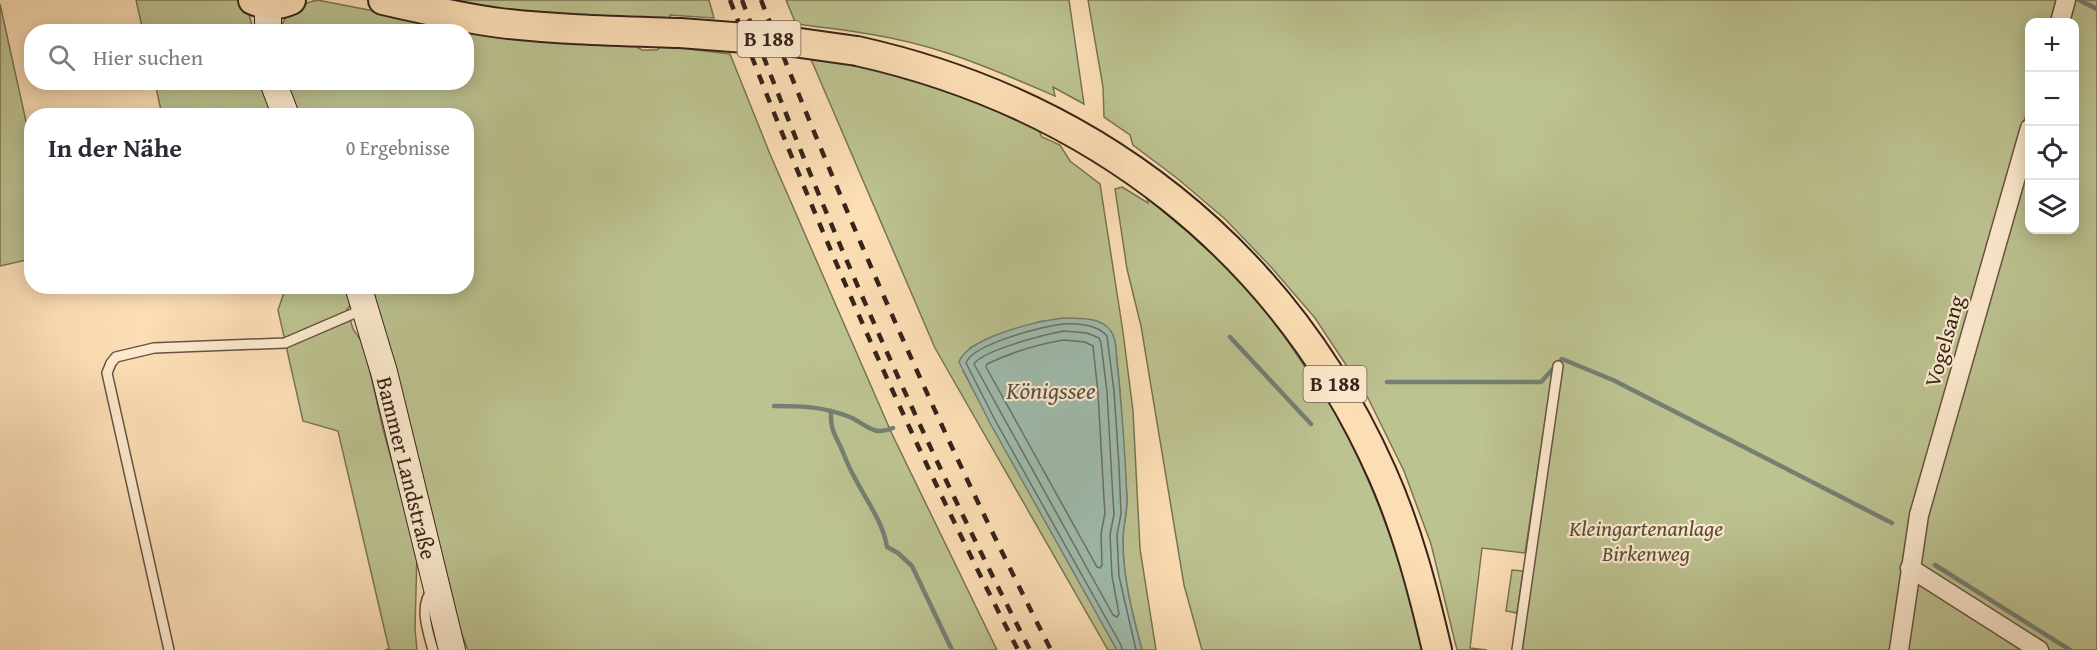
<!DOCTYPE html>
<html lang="de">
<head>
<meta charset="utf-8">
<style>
  :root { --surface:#fff; --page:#f7f7f7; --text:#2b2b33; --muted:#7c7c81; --line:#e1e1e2 }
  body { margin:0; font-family:"Gentium Book Plus",serif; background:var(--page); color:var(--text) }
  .controls { position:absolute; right:18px; top:18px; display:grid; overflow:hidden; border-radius:12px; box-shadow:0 3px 15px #0003 }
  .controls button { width:54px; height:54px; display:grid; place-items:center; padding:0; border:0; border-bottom:2px solid var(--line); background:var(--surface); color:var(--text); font:30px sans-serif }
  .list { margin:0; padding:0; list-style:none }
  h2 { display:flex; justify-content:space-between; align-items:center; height:78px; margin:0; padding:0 24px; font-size:26px }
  h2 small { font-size:20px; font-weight:400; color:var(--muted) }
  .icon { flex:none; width:33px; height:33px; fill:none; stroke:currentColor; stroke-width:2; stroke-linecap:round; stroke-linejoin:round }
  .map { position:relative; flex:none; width:2097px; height:650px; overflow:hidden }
  .search { position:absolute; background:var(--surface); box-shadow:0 3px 15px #0003; left:24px; top:24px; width:450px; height:66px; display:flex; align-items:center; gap:15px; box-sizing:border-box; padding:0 21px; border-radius:24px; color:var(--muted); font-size:22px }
  .panel { position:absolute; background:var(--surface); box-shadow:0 3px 15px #0003; left:24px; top:108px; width:450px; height:186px; border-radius:24px }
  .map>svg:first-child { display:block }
  .green { fill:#bcc290; stroke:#797355; stroke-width:1.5 }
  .water { fill:#9fbcaf; stroke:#757f73; stroke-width:1.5 }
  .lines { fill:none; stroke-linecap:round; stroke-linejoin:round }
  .shore { stroke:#6a7064; stroke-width:1.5 }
  .stream { stroke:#757f73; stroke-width:4.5 }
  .lane-casing { stroke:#685241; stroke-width:12 }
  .street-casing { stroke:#685241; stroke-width:21 }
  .secondary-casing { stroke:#36241a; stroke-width:28 }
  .primary-casing { stroke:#36241a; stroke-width:32 }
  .lane { stroke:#fdeacf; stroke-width:9 }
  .street { stroke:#fdeacf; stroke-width:18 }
  .secondary { stroke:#fdeacf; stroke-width:26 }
  .primary { stroke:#fcdeb5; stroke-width:28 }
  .rail { stroke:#36241a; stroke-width:4.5; stroke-dasharray:10 10; stroke-linecap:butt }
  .primary-bridge-casing { stroke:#36241a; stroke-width:32; stroke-linecap:butt }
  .primary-bridge { stroke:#fcdeb5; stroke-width:28 }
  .labels { text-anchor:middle; stroke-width:4.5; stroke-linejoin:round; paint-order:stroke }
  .shield { fill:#fdeacf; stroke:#725f50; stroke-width:1.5 }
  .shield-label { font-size:21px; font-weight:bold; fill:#36241a }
  .street-label { font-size:22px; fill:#36241a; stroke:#fdeacf }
  .park-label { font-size:22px; font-style:italic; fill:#584c38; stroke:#fdeacf }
  .water-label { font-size:24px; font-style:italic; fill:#565247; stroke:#fdeacf }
</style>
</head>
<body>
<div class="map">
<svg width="2097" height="650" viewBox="0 0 2097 650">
  <rect width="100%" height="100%" fill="#fcdeb5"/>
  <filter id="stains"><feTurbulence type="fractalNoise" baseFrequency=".00333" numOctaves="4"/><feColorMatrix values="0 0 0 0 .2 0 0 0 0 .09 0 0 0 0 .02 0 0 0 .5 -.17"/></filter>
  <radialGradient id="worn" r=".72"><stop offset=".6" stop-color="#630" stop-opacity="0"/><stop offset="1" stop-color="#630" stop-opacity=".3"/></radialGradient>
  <path class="green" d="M136,0H240C248,9 252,19 252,31H143Z
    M317,0L395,15L628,42L642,50H657L662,45H685L689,49L730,54L770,154L892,434L997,650H468L453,612L367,287L466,286V116L296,115L283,83L466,82V32H280C283,12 300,4 317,0Z
    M423,0H709L714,18L670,15V23L603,21Z
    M786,0H1069L1084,104L1053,87L1055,96C1018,80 982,64 944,52C896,36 846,30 796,24Z
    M1088,0H2059L2053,22H2030L2029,104L1913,511L1891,650H1522L1559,370H1553L1525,553L1482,548L1470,648L1487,650H1457L1431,544L1404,471L1368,398L1315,318L1271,267L1225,219L1178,179L1133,145L1130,135L1104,117L1103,87Z
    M2072,0H2097V650H1905L1926,517L2029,151L2030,230H2074V22H2066Z
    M0,4L31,144V259L0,266Z
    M810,57L880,68L933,83L1036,126L1042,137L1060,145L1070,161L1100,184L1123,332L1133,411L1140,549L1156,650H1142C1132,613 1122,574 1123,536C1124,523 1127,512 1127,499L1120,391L1115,341L1042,321L987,339L970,348L963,371L1117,650H1108L935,348Z
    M155,83H260L273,115H162Z
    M1122,187L1148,203L1147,197C1181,225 1215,253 1244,286C1268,312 1288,341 1307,370C1318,386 1330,402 1339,420C1378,493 1405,569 1423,650H1202L1184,585L1141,326L1127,269L1115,189Z
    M286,287H347L353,303L347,309L353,329L364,345L383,429L417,554L415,629L417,650H385L389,649L338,431L303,421L278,310Z
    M1512,570L1523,571L1517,613L1506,611Z"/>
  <path class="water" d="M1063,318C1078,318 1102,317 1111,331C1117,339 1116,354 1117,363C1122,408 1125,454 1127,499C1127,512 1124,523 1123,536C1122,574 1132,613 1142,650H1117L990,423L959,362C968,337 1038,321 1063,318Z"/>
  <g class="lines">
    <path class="shore" d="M1064,331L1087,333L1099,338L1101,343L1107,392L1113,499L1114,514L1110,535L1112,576L1119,614L1117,617L1113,615L974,364C983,350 1047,334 1064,331Z
      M1064,340L1085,342L1093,346L1098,393L1104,499L1105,513L1101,534L1102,565L1100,568L1097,567L986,367L987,364C1010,353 1039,344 1064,340Z
      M1122,650L1121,645L995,420L966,363C971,345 1045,325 1064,324C1079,323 1098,325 1107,336L1114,391L1119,466L1121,514L1117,535L1119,576L1136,650"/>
    <path class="stream" d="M2079,0L2097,9
      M1230,337L1311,424
      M1387,382H1541L1562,359L1613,380L1892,523
      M774,406C794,406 812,406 831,411C838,413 847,415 854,419C868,427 876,436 893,428
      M831,411C830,430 835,434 842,450C846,460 850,470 856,480C867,502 883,522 887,547L898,553L912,566L952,650
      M1935,565L2070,650"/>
    <g class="lane-casing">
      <path id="lane" d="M169,650L107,373L111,363L116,357L154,348L285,343L364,309
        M433,650C428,632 418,604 433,590
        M1517,650L1558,366"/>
    </g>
    <g class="street-casing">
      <path id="street" d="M2060,22L2066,0
        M1910,568L2039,650
        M1899,650L1919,515L2030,128"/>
    </g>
    <g class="secondary-casing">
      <path id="secondary" d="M268,32V5
        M273,82L286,116
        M358,286L384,372L452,650"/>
    </g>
    <g class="primary-casing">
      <path id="primary" d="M253,0C267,6 278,6 291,0
        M383,0C422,9 461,18 500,23C560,30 620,31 680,33
        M857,51C1094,104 1282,249 1382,473C1407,529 1423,590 1437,650"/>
    </g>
    <use href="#lane" class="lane"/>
    <use href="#street" class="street"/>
    <use href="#secondary" class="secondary"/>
    <use href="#primary" class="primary"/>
    <path class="rail" d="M730,0C814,221 910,440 1018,650
      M742,0C825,221 922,440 1030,650
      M761,0C848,221 943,439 1051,650"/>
    <g class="primary-bridge-casing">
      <path id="primary-bridge" d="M680,33L786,41L857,51"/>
    </g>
    <use href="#primary-bridge" class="primary-bridge"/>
  </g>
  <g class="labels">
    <g class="shield">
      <rect x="737.5" y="21" width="63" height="36" rx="4.5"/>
      <rect x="1303.5" y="366" width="63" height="36" rx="4.5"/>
    </g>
    <g class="shield-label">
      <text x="769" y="46">B 188</text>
      <text x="1335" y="391">B 188</text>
    </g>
    <g class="street-label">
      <text transform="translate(1944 341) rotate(-74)" y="8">Vogelsang</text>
      <text transform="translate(407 468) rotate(76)" y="8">Bammer Landstraße</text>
    </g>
    <g class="park-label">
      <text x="1646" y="536">Kleingartenanlage<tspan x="1646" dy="25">Birkenweg</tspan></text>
    </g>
    <g class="water-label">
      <text x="1051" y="399">Königssee</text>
    </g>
  </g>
  <rect width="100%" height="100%" filter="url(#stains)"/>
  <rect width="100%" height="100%" fill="url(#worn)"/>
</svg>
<div class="controls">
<button>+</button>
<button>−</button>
<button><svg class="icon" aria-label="locate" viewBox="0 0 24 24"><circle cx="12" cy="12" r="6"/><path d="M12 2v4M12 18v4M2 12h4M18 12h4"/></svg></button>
<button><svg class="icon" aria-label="layers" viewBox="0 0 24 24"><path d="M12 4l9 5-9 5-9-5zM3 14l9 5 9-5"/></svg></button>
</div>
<div class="search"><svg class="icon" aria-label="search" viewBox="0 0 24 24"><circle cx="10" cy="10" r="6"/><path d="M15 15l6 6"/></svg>Hier suchen</div>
<section class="panel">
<h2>In der Nähe<small>0 Ergebnisse</small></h2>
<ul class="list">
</ul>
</section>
</div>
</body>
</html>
